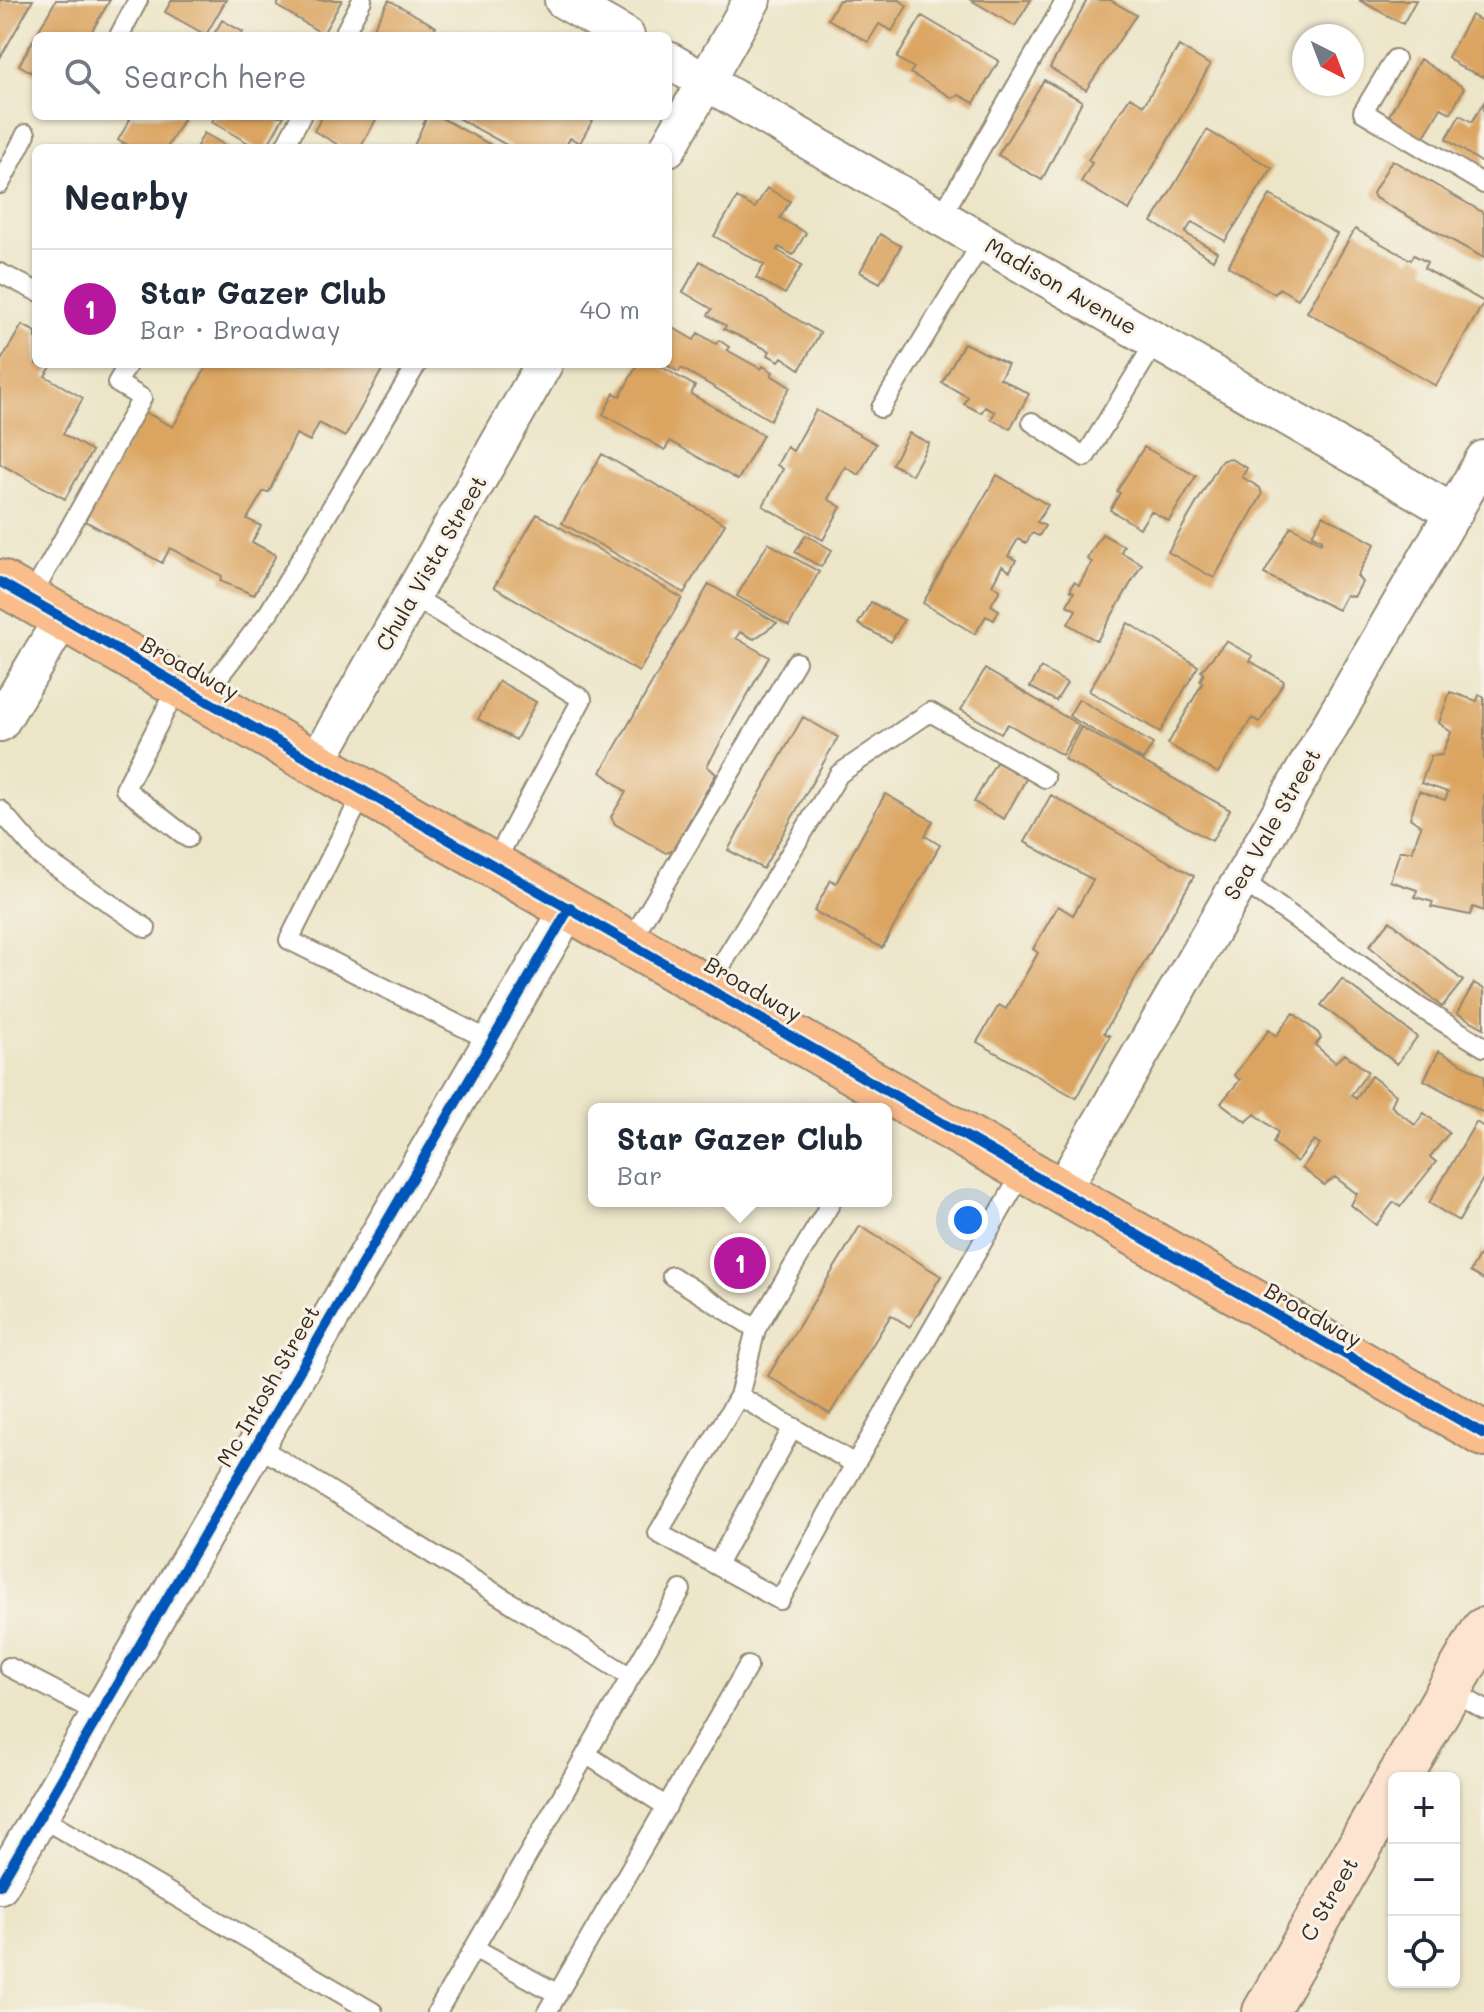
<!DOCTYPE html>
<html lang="en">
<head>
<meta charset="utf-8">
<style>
  :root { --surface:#fff; --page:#f2f2f3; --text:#1f2937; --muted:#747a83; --line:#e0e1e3; --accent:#b5179e }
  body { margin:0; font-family:Mali,sans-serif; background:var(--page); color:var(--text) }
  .controls { position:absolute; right:24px; bottom:24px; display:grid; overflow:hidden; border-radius:12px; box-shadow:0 2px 6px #0004 }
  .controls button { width:72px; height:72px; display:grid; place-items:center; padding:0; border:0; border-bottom:2px solid var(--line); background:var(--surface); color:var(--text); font:40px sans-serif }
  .compass { position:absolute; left:1292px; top:24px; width:72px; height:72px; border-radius:50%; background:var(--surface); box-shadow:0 2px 6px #0004; rotate:138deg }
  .you { position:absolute; left:968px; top:1220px; width:28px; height:28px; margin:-20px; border:6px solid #fff; border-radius:50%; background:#1a73e8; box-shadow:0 0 0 12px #1a73e833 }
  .badge { display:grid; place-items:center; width:52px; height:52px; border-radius:50%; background:var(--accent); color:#fff; font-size:26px; font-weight:700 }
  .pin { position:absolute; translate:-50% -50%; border:4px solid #fff; box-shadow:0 2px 8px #0006 }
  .popup { position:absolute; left:588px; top:1103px; width:304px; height:104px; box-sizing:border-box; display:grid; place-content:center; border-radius:12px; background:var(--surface); filter:drop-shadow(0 2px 6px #0005); font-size:26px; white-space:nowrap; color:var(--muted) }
  .popup b { font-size:30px; color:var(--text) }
  .popup::after { content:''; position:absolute; left:50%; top:100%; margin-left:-16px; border:16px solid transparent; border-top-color:var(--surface) }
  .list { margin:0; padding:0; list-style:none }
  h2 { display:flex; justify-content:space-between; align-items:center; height:104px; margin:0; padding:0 32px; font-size:34px }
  h2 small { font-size:26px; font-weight:400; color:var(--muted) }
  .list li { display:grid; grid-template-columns:52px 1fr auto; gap:24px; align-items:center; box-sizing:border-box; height:120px; padding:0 32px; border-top:2px solid var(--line) }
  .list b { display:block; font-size:30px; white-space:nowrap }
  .list p { margin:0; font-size:26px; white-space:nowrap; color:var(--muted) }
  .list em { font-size:26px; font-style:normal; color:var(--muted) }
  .icon { flex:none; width:44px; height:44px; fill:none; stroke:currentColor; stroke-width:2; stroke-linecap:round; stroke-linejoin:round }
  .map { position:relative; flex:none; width:1484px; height:2012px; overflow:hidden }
  .search { position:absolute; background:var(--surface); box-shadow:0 2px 6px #0004; left:32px; top:32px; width:640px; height:88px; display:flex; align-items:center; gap:20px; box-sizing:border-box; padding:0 28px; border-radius:12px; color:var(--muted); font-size:30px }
  .panel { position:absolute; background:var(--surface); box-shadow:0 2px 6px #0004; left:32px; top:144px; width:640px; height:224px; border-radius:12px }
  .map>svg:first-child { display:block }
  .building { fill:#dba461 }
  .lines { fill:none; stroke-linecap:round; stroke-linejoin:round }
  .service-casing { stroke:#948873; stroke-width:22 }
  .minor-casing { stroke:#948873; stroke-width:40 }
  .secondary-casing { stroke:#948873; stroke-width:48 }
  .primary-casing { stroke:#948873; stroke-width:48 }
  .service { stroke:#fff; stroke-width:18 }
  .minor { stroke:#fff; stroke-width:36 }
  .secondary { stroke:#fde4d0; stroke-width:44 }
  .primary { stroke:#f9bc8a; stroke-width:44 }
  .cycleway-casing { stroke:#f7f3e8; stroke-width:15 }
  .cycleway { stroke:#0057b8; stroke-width:10 }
  .labels { text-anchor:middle; stroke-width:6; stroke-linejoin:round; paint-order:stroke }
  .street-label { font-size:22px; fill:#3b2a1e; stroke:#f7f3e8 }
</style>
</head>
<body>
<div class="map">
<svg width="1484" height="2012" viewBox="0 0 1484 2012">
  <rect width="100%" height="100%" fill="#f7f3e8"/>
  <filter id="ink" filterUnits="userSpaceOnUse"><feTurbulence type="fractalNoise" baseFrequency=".0125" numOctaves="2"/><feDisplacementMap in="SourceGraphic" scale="16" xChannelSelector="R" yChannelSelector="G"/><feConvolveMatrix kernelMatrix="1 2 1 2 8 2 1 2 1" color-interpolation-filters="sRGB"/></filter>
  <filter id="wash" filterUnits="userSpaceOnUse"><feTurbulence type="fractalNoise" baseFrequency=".006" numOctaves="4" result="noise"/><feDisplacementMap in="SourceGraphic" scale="32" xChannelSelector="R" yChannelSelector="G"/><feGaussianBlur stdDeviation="1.8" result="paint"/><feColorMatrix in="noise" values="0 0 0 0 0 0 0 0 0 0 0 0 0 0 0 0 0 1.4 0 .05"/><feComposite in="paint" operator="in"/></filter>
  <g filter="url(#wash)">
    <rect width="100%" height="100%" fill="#ece5c8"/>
    <g id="blocks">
      <path class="building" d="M0,0H33L0,58Z
        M56,0H110L89,36H36V75L19,65Z
        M172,0H226L206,35L165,12Z
        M280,0H342L323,34L277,6Z
        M389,0L436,27L431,36H369Z
        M839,0H900L907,6L892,31L879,24L868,42L828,19Z
        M971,0H1031L1015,26Z
        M1087,0H1110L1136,15L1086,90L1050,68Z
        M1359,0H1416L1403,24Z
        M1471,15L1484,22V77L1458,66L1448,57Z
        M922,16L999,61L974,103L959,95L953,98L910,73L914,68L897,58Z
        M222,20L243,32L241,36H213Z
        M1179,46L1210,65L1129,210L1081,182L1092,163L1088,160L1130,97L1144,105Z
        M1420,59L1464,88L1451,113L1441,108L1422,140L1386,121Z
        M1044,80L1082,101L1042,180L998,155Z
        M1484,102V164L1446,139L1460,115L1472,122Z
        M132,116H185L167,148H133L118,140Z
        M215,116H284L266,148H257L212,122Z
        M323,116H378L360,148H344L314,131Z
        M427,116H438L491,145L489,148H413Z
        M454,116H595L580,143L570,138L565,148H512Z
        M1207,130L1272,168L1225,241L1192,222L1185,233L1217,252L1213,260L1152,222Z
        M204,133L230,148H196Z
        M1392,160L1484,213V258L1375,198L1373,193Z
        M767,188L790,201L780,218L806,233L793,255L779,247L777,250L802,265L785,294L756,278L764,265L714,236L737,198L755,208Z
        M1270,195L1337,234L1298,299L1279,288L1275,294L1228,266Z
        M1355,229L1411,260L1414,255L1427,262L1424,268L1484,302L1436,386L1307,312Z
        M880,234L901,246L880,283L860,272Z
        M700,261L820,333L800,369L782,357L779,361L768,355L770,351L724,329L726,326L708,315L712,309L683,292Z
        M22,325L36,332V364H53L45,376L83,398L63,434L92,451L65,499L0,464V362Z
        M668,325L694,340L698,333L716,344L719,340L729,347L727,350L761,369L763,366L773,372L771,375L790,387L770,420L681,368L679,372L668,366Z
        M964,343L1008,364L1000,378L1029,394L1010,429L991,419L995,412L985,407L981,413L964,404L968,397L942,383Z
        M208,364H370L382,370L345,437L319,423L310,441L296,434L269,492H263L247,519L261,526L252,542L276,555L254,595L220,581L222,576L170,548L162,563L85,521L145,412L173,427Z
        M638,364H656L695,386L691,394L763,435L738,480L670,441L665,450L603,414L614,393L620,396Z
        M816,410L876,444L859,475L845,467L828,499L841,507L823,540L763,506L783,469L777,465L787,447L793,451Z
        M909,433L929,443L912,475L892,464Z
        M1144,447L1196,476L1169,521L1151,511L1140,528L1110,510L1120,493L1117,491Z
        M602,454L725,524L684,593L562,523Z
        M1229,458L1247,468L1242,477L1260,488L1262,495L1214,578L1168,552L1221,461Z
        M997,475L1048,505L1037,522L1045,526L1039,536L1032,533L1026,543L1018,539L1008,556L1016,560L1010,571L1002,566L992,585L1000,590L991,605L999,610L994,620L986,616L975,634L923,603Z
        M537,514L682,598L639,672L494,587Z
        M1323,515L1375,544L1357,576L1362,582L1354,597L1346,595L1338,610L1264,574L1291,526L1321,543L1322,540L1312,535Z
        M1102,534L1124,546L1121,552L1142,564L1097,641L1068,624L1076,610L1067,605L1074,592L1070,590L1074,582L1079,585L1092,562L1087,559Z
        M806,535L832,550L821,567L795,552Z
        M768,543L819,572L789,626L737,596Z
        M709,584L777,623L754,639L740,632L736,638L769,657L707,766L716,774L672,851L666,853L615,824L611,817L626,792L601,772Z
        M871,602L904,620L891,642L858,624Z
        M1128,623L1198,666L1160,732L1089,691Z
        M1226,641L1253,656L1250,661L1284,681L1260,722L1252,718L1218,773L1168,744L1203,682L1200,681L1204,673L1201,671Z
        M1041,668L1067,683L1056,701L1030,687Z
        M985,669L1079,725L1062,755L1008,724L1001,733L961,710Z
        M499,681L536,702L516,740L478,719Z
        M1450,692L1477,701L1479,695L1484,697V911L1473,907L1470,915L1431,907L1433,902L1415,897L1417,890L1390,881L1400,851H1412L1421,826L1410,818L1419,791L1445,800L1448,792L1421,783L1431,756L1442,755L1451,732L1439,723Z
        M1079,699L1153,744L1143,760L1069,716Z
        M803,717L838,737L763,869L728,850Z
        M1081,727L1230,810L1212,841L1064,759Z
        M996,762L1026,779L1004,819L974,802Z
        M885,794L933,821L925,836L940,845L882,948L814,911L831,880L836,883Z
        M1051,795L1194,876L1104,1033L1110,1036L1076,1098L977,1042L999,1005L1006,1009L1038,953L1033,949L1058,906L1073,915L1093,880L1025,842Z
        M1390,921L1463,981L1442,1007L1369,946Z
        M1342,979L1417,1037L1397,1064L1321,1005Z
        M1474,983L1484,989V1028L1457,1013Z
        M1293,1013L1318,1033L1321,1038L1315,1045L1335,1062L1345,1054L1368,1072L1351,1095L1356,1099L1371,1076L1396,1095L1391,1106L1415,1125L1424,1113L1449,1133L1430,1157L1436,1162L1400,1207L1394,1202L1376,1225L1351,1205L1357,1194L1335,1177L1324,1185L1302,1168L1320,1144L1314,1140L1297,1162L1273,1143L1278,1132L1255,1114L1246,1122L1221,1103L1240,1080L1234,1075L1269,1030L1276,1036Z
        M1439,1051L1484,1076V1113L1424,1080Z
        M1476,1122L1484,1127V1177L1459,1221L1429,1203Z
        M860,1226L941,1276L910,1327L891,1315L830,1414L768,1376Z
        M1484,1247V1280L1470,1272Z"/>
    </g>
  </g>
  <g filter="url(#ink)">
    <use href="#blocks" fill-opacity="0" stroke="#948873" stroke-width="2"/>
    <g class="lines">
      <g class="service-casing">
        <path id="service" d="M119,36L138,0
          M343,36L362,0
          M1395,59L1363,112L1484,184
          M284,148L301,116
          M0,184L26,134
          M941,217L1066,0
          M0,273L36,291
          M881,408L983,241
          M1032,422L1085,457L1156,341
          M412,596L582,699L494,864
          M30,599L142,398L117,383L128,364
          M179,684L125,789L188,838
          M202,698L269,612L417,364
          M365,789L289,940L491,1041
          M0,810L40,856L146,928
          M1240,879L1422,1009L1484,1047
          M630,942L796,662
          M708,987L839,774L930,712L1045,778
          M672,1276L756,1329L739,1396L855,1464L1025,1168
          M756,1329L832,1201
          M739,1396L658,1533L780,1600L855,1464
          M256,1445L631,1677
          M717,1565L793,1427
          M9,1667L100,1714
          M1450,1690L1484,1709
          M586,1754L667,1807
          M40,1817L373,2012
          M474,1948L558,1994
          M437,2012L681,1590
          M547,2012L748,1666"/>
      </g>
      <g class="minor-casing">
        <path id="minor" d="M563,0L626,36
          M668,60L1454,513
          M668,148L752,0
          M0,723L62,619
          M317,762L544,364
          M1062,1190L1484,459
          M0,1885L570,907"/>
      </g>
      <g class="secondary-casing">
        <path id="secondary" d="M1399,1778L1484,1630
          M1265,2012L1394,1786"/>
      </g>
      <g class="primary-casing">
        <path id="primary" d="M0,582L1484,1434"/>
      </g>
      <use href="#service" class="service"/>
      <use href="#minor" class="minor"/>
      <use href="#secondary" class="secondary"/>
      <use href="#primary" class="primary"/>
      <g class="cycleway-casing">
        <path id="cycleway" d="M0,582L1484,1434
          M0,1885L570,907"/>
      </g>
      <use href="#cycleway" class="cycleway"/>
    </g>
  </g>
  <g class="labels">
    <g class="street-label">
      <text transform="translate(1061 286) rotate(30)" y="8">Madison Avenue</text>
      <text transform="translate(431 563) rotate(-60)" y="8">Chula Vista Street</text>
      <text transform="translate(190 668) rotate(29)" y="8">Broadway</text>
      <text transform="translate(1272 824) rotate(-60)" y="8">Sea Vale Street</text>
      <text transform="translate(753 989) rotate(30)" y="8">Broadway</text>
      <text transform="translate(1313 1315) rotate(30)" y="8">Broadway</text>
      <text transform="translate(268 1386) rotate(-60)" y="8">Mc Intosh Street</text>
      <text transform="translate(1329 1899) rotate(-60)" y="8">C Street</text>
    </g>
  </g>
</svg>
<div class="controls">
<button>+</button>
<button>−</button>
<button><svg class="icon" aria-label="locate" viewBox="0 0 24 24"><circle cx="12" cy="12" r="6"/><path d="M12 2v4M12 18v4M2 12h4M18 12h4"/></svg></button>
</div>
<svg class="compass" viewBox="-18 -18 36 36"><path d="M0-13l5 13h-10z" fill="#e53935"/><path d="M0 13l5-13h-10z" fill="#747a83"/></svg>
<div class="you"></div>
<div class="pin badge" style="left:740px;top:1263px">1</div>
<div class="popup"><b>Star Gazer Club</b>Bar</div>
<div class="search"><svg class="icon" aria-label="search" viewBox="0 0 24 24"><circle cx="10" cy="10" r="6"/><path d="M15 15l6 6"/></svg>Search here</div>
<section class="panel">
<h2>Nearby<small></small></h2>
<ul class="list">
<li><span class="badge">1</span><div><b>Star Gazer Club</b><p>Bar · Broadway</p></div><em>40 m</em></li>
</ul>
</section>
</div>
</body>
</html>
